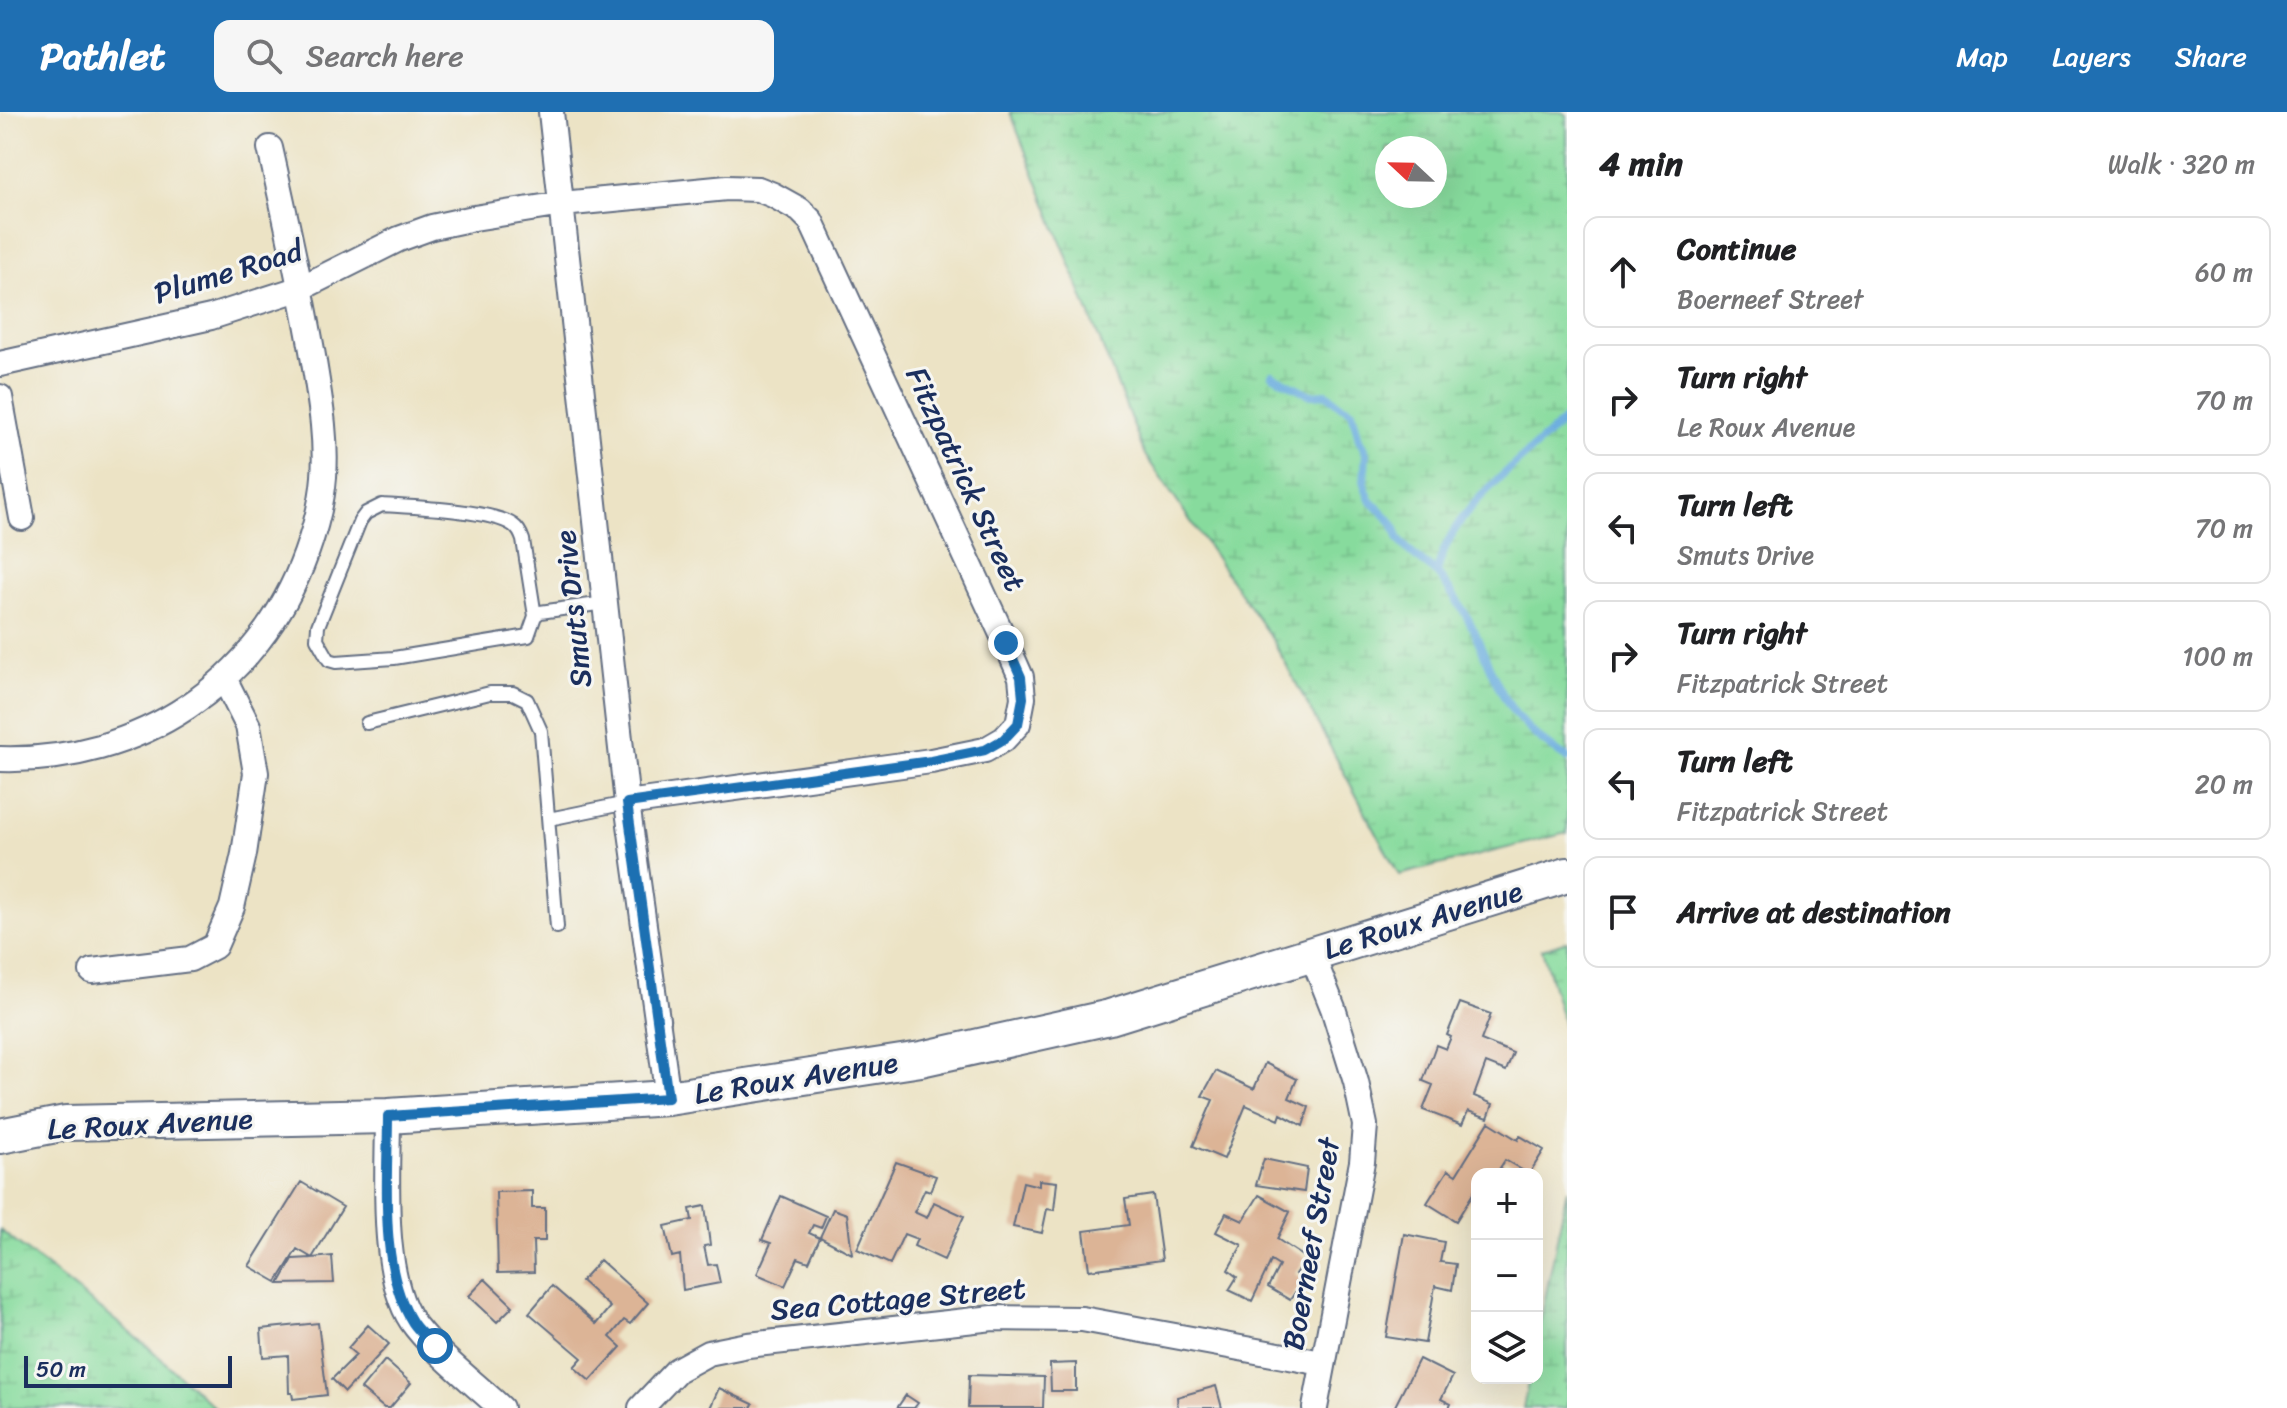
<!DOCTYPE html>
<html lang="en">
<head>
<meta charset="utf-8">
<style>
  :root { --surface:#fff; --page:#f6f6f6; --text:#202124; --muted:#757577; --line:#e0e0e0; --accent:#1f6fb2 }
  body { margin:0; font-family:Sriracha,sans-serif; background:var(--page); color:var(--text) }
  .controls { position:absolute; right:24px; bottom:24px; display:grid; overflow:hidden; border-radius:16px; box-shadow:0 8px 32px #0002 }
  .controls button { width:72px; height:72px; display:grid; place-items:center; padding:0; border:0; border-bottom:2px solid var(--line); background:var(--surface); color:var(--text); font:40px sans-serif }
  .compass { position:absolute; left:1375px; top:24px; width:72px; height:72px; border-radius:50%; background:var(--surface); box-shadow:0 8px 32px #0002; rotate:292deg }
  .scale { position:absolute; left:24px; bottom:20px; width:208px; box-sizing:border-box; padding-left:8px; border:4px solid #1b2f5e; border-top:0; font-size:22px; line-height:28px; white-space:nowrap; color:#1b2f5e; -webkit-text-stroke:6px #f6f6f2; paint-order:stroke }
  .stop { position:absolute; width:24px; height:24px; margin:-18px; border:6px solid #1f6fb2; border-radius:50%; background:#fff }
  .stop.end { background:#1f6fb2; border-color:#fff; box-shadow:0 2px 8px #0008 }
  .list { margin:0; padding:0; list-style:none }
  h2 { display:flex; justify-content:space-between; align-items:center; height:104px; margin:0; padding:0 32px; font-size:34px }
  h2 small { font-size:26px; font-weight:400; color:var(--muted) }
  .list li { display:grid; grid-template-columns:52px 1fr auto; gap:24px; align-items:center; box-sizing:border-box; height:112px; margin:0 16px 16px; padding:0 16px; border:2px solid var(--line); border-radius:16px }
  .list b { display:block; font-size:30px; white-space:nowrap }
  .list p { margin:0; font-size:26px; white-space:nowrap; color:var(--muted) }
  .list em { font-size:26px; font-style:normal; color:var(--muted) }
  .icon { flex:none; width:44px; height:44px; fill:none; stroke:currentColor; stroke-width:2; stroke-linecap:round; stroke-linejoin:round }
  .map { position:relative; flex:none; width:1567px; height:1296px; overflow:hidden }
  header { display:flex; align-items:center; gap:48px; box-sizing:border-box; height:112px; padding:0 40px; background:var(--accent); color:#fff }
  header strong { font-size:38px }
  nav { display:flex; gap:44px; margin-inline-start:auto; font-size:28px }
  .search { width:560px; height:72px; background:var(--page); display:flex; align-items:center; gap:20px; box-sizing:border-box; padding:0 28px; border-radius:16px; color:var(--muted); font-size:30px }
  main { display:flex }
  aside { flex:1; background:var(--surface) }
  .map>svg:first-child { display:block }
  .wetland { fill:url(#wetland-marsh); stroke:#51857e; stroke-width:2; fill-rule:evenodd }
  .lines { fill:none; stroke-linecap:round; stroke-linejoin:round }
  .stream { stroke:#68acde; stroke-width:8 }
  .building { fill:#dcb496 }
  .service-casing { stroke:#646e82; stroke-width:16 }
  .minor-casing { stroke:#646e82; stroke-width:28 }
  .secondary-casing { stroke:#646e82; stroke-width:38 }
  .service { stroke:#fff; stroke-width:12 }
  .minor { stroke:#fff; stroke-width:24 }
  .secondary { stroke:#fff; stroke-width:34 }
  .route { stroke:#1f6fb2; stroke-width:10 }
  .labels { text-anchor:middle; stroke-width:6; stroke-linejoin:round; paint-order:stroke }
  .street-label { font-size:30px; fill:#1b2f5e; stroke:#f6f6f2 }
</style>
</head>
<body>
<header>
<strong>Pathlet</strong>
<div class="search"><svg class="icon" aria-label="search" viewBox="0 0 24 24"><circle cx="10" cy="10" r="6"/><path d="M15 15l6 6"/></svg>Search here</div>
<nav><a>Map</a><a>Layers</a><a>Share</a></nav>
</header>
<main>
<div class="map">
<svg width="1567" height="1296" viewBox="0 0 1567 1296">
  <defs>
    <pattern id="wetland-marsh" width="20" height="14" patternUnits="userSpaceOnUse" patternTransform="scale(2)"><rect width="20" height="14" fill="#87db9d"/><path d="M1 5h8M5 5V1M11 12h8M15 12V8" fill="none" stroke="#74bc8a"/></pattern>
  </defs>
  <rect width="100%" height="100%" fill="#f6f6f2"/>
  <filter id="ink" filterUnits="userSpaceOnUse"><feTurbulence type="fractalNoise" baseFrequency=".0125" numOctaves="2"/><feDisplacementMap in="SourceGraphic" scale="16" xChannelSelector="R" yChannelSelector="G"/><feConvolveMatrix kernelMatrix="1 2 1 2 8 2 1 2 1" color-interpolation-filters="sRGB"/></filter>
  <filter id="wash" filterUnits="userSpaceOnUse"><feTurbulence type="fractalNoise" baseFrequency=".006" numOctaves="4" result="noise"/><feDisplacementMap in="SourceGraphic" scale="32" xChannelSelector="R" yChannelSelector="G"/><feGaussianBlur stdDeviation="1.8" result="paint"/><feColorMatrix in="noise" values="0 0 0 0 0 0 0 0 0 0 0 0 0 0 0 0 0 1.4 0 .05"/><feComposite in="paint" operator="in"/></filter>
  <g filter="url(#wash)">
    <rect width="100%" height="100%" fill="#ece3c5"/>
    <path class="wetland" d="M1010,0H1561L1567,3V721L1399,763L1274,530L1145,343ZM1435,36V84H1387V36Z
      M1567,829V924L1542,837Z
      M1567,1077V1296H1523L1529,1266H1537V1227Z
      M0,1118L145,1232L215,1296H1Z"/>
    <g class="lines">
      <path class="stream" d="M1272,263L1311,283L1327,282L1338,292L1352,299L1359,327L1366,341L1364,372L1370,388L1393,411L1399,428L1412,442L1437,461
        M1567,305C1522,351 1450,394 1437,461C1450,479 1465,498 1474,519C1501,580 1507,609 1567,646"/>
    </g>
    <g id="blocks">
      <path class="building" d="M1460,891L1491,902L1481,928L1513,941L1506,959L1486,951L1474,984L1493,992L1488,1006L1468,999L1462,1013L1423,998L1433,973L1423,969L1436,933L1446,937L1451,925L1447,923Z
        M1265,951L1297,967L1289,986L1309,995L1303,1014L1281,1002L1279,1008L1246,993L1224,1047L1193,1034L1213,988L1202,984L1216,959L1254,977Z
        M1489,1010L1518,1028L1520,1024L1544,1038L1529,1062L1505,1048L1496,1062H1477V1075L1456,1109L1427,1091L1448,1058L1456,1063Z
        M1264,1047L1307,1056L1304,1080L1256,1073Z
        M896,1050L936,1064L930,1079L925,1077L914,1100L927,1106L934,1090L964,1104L944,1148L914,1134L917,1127L904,1122L890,1152L857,1137Z
        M1039,1068L1057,1070L1054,1098L1047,1097L1042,1121L1013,1115L1023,1070L1039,1074Z
        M301,1070L343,1095L312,1146L332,1144L334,1171L279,1172L293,1147L312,1146L297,1137L277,1170L249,1154Z
        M532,1079V1096H545V1129H533L534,1160L498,1161L496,1080Z
        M1153,1083L1162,1148L1089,1158L1084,1119L1129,1113L1125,1087Z
        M1259,1083L1290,1100L1277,1127L1306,1146L1295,1162L1304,1167L1290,1188L1268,1175L1279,1154L1271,1149L1252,1189L1229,1178L1237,1165L1228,1158L1242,1133L1216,1120L1226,1101L1243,1109Z
        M781,1084L826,1104L821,1116L813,1113L809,1121L820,1126L809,1150L798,1146L785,1174L757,1162L771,1131L762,1128Z
        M705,1094L710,1133L704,1134L708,1153L716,1152L720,1171L683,1178L680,1143L672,1145L665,1114L692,1108L690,1097Z
        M833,1097L847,1102L852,1142L820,1125Z
        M1404,1122L1444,1130L1440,1150L1456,1152L1452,1178L1435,1174L1425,1231L1386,1225Z
        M600,1148L648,1191L630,1212L624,1208L610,1225L621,1235L590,1269L574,1255L582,1246L529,1201L552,1174L596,1212L610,1195L581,1169Z
        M485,1167L513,1194L497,1210L469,1184Z
        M318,1211L327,1283L293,1287L292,1281H289L288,1243L263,1245L261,1217Z
        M368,1213L389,1232L345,1280L332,1267L356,1243L348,1236Z
        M1419,1247L1453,1264L1441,1287L1451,1292L1449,1296H1394Z
        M385,1248L411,1271L390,1296H384L361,1277Z
        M1076,1251V1279H1051L1050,1252Z
        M969,1263L1044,1265L1043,1296H968Z
        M1216,1274L1222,1296H1178L1177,1285Z
        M719,1276L753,1292L751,1296H710Z
        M906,1283L918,1291L914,1296H897Z"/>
    </g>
  </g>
  <g filter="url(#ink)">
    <use href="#blocks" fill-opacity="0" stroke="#646e82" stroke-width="2"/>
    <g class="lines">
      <g class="service-casing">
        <path id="service" d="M382,393C411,395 492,398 513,413C519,417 521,422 523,428L535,504L528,524L394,546L336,550L329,548L317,527L318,514L360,409L366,401Z
          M535,504L540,500L605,491
          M367,611L490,581H513L527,588L541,619L557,815
          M549,707L627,691"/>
      </g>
      <g class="minor-casing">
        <path id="minor" d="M551,0L627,691L668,986
          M0,252L211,205L301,176L399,127L432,115L474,106L562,92L727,76L758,77L773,83L800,98L811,109L1006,531L1021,565L1023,586L1018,612L1004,627L985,638L931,649L627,691
          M0,285L22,406
          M0,647C139,651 259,572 306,442C315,417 322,391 324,365C327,326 320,288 314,250C302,178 286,107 270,36
          M1312,843L1333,896L1356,970L1365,1013L1362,1050L1315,1296
          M92,859L190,847L215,834L232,795L244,742L256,661L248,614L225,568
          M388,1004C388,1060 379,1170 416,1215C440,1245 473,1270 501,1296
          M641,1296L677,1258L708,1241L748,1233L993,1206L1082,1207L1322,1251"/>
      </g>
      <g class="secondary-casing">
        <path id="secondary" d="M0,1024L66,1011L388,1004L668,986L921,947L1110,905L1567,763"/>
      </g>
      <use href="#service" class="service"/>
      <use href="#minor" class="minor"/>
      <use href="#secondary" class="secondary"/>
    </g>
  </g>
  <g class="lines" filter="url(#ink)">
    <path class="route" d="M435,1234C428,1227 419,1220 413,1211C378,1156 388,1067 388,1004L668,986L627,691L931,649L985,638L1004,627L1018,612L1023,586L1021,565L1006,531"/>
  </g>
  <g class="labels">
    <g class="street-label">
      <text transform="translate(228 160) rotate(-17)" y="10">Plume Road</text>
      <text transform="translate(966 367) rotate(65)" y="10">Fitzpatrick Street</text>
      <text transform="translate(573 497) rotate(-96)" y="10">Smuts Drive</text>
      <text transform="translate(1423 808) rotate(-17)" y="10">Le Roux Avenue</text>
      <text transform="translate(796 966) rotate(-9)" y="10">Le Roux Avenue</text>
      <text transform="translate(150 1012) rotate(-3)" y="10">Le Roux Avenue</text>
      <text transform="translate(1311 1132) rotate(-80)" y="10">Boerneef Street</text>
      <text transform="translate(898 1187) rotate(-5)" y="10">Sea Cottage Street</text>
    </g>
  </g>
</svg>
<div class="controls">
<button>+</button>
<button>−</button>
<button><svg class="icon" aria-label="layers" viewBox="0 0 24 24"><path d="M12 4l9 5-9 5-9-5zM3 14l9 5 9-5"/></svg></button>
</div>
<svg class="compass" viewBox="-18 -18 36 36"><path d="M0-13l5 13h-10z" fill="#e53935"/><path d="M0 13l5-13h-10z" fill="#757577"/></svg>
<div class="scale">50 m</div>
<div class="stop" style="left:435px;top:1234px"></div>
<div class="stop end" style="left:1006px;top:531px"></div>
</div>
<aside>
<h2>4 min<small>Walk · 320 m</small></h2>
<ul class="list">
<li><svg class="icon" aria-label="ahead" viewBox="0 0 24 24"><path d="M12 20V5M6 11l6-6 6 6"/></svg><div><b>Continue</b><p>Boerneef Street</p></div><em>60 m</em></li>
<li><svg class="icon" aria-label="right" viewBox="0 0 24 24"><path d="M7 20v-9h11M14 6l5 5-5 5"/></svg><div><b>Turn right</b><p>Le Roux Avenue</p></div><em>70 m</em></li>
<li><svg class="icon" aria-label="left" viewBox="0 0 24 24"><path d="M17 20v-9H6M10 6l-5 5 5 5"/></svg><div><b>Turn left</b><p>Smuts Drive</p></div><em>70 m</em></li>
<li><svg class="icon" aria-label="right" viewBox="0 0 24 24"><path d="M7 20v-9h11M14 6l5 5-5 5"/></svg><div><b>Turn right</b><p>Fitzpatrick Street</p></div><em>100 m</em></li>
<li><svg class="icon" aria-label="left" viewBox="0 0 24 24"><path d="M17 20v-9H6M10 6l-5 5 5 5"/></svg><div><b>Turn left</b><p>Fitzpatrick Street</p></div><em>20 m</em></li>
<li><svg class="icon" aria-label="arrive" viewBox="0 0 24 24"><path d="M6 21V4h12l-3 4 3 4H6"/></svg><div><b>Arrive at destination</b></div></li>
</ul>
</aside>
</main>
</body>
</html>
